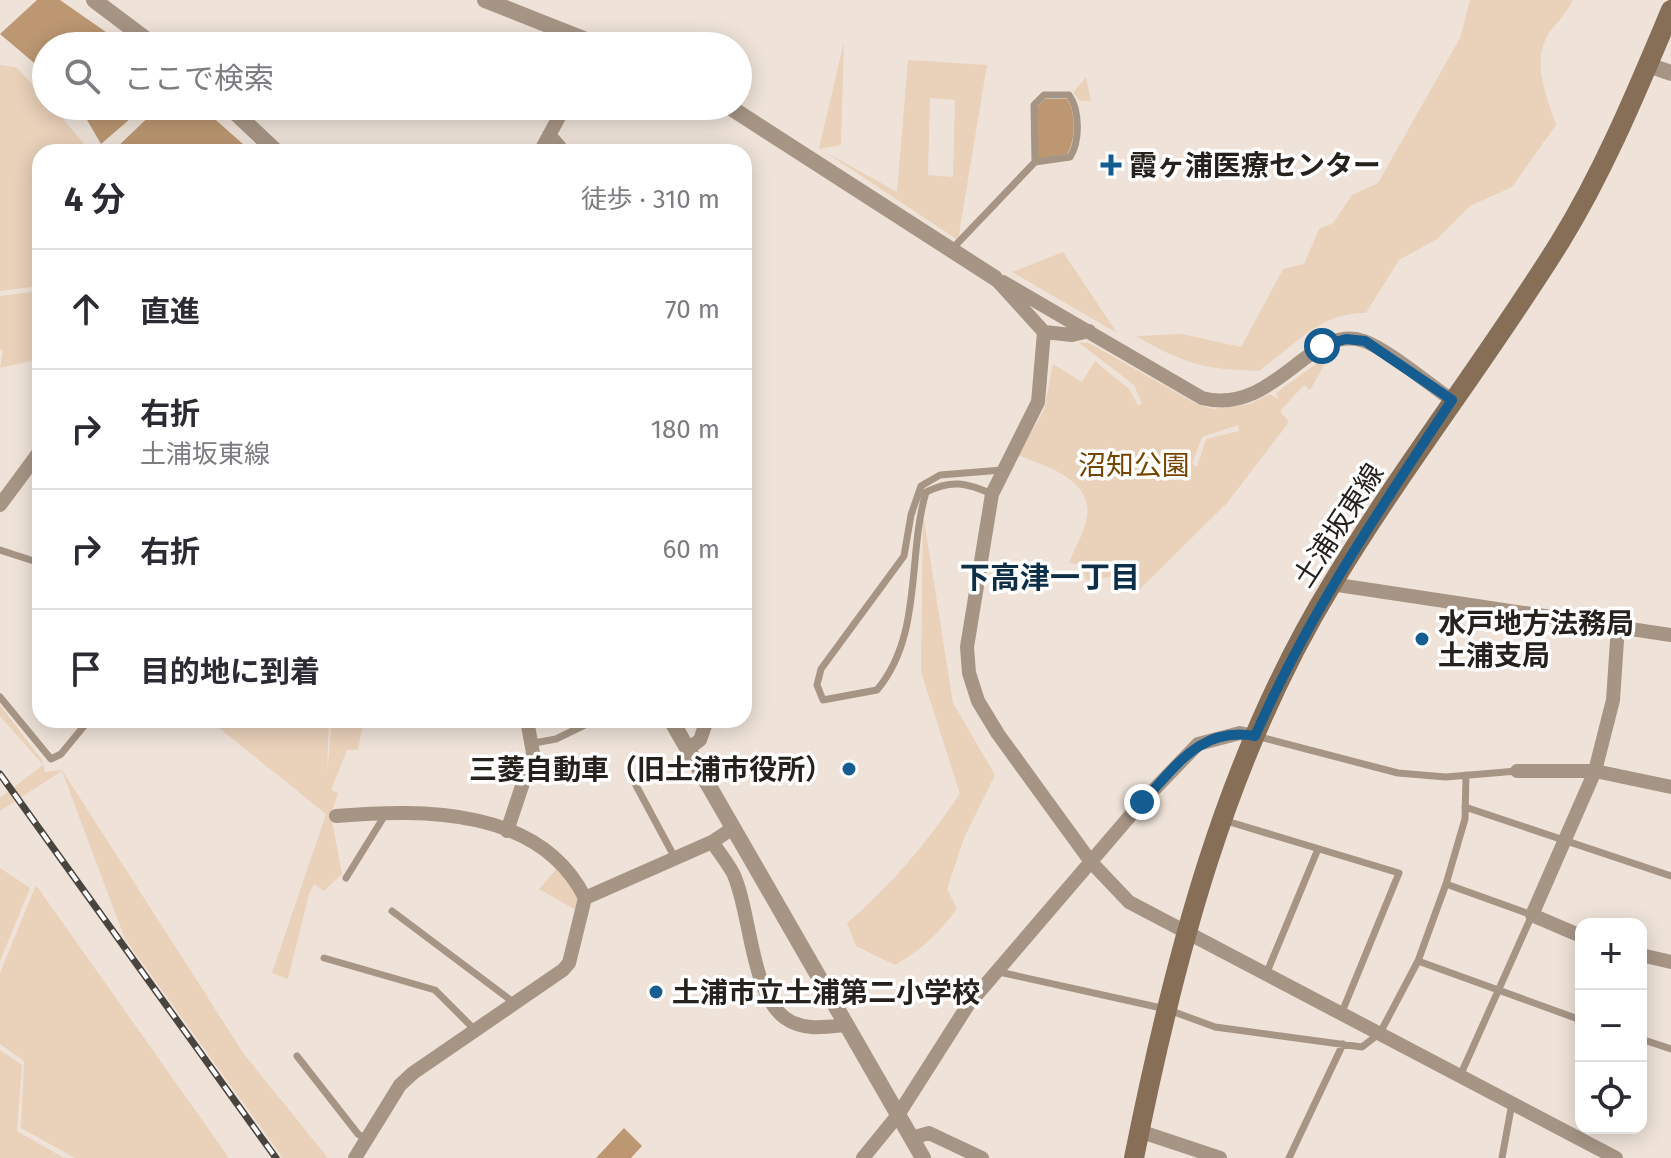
<!DOCTYPE html>
<html lang="ja">
<head>
<meta charset="utf-8">
<style>
  :root { --surface:#fff; --page:#f7f7f7; --text:#2b2b33; --muted:#7c7c81; --line:#e1e1e2 }
  body { margin:0; font-family:"Fira Sans","Noto Sans JP",sans-serif; background:var(--page); color:var(--text) }
  .controls { position:absolute; right:24px; bottom:24px; display:grid; overflow:hidden; border-radius:16px; box-shadow:0 4px 20px #0003 }
  .controls button { width:72px; height:72px; display:grid; place-items:center; padding:0; border:0; border-bottom:2px solid var(--line); background:var(--surface); color:var(--text); font:40px sans-serif }
  .stop { position:absolute; width:24px; height:24px; margin:-18px; border:6px solid #155d91; border-radius:50%; background:#fff }
  .stop.end { background:#155d91; border-color:#fff; box-shadow:0 2px 8px #0008 }
  .list { margin:0; padding:0; list-style:none }
  h2 { display:flex; justify-content:space-between; align-items:center; height:104px; margin:0; padding:0 32px; font-size:34px }
  h2 small { font-size:26px; font-weight:400; color:var(--muted) }
  .list li { display:grid; grid-template-columns:52px 1fr auto; gap:24px; align-items:center; box-sizing:border-box; height:120px; padding:0 32px; border-top:2px solid var(--line) }
  .list b { display:block; font-size:30px; white-space:nowrap }
  .list p { margin:0; font-size:26px; white-space:nowrap; color:var(--muted) }
  .list em { font-size:26px; font-style:normal; color:var(--muted) }
  .icon { flex:none; width:44px; height:44px; fill:none; stroke:currentColor; stroke-width:2; stroke-linecap:round; stroke-linejoin:round }
  .map { position:relative; flex:none; width:1671px; height:1158px; overflow:hidden }
  .search { position:absolute; background:var(--surface); box-shadow:0 4px 20px #0003; left:32px; top:32px; width:720px; height:88px; display:flex; align-items:center; gap:20px; box-sizing:border-box; padding:0 28px; border-radius:44px; color:var(--muted); font-size:30px }
  .panel { position:absolute; background:var(--surface); box-shadow:0 4px 20px #0003; left:32px; top:144px; width:720px; height:584px; border-radius:24px }
  .map>svg:first-child { display:block }
  .green { fill:#e9d1ba; fill-rule:evenodd }
  .water { fill:#bc9772 }
  .lines { fill:none; stroke-linecap:round; stroke-linejoin:round }
  .service { stroke:#a69585; stroke-width:7 }
  .minor { stroke:#a69585; stroke-width:14 }
  .tertiary { stroke:#a69585; stroke-width:16 }
  .secondary { stroke:#866e57; stroke-width:20 }
  .rail-casing { stroke:#4a443f; stroke-width:7 }
  .rail { stroke:#fff; stroke-width:4; stroke-dasharray:12; stroke-linecap:butt }
  .route { stroke:#155d91; stroke-width:10 }
  .poi-dot { fill:#155d91; stroke:#fff; stroke-width:3 }
  .labels { text-anchor:middle; stroke-width:7; stroke-linejoin:round; paint-order:stroke }
  .poi-label { font-size:28px; font-weight:bold; fill:#25211d; stroke:#fff; text-anchor:start }
  .park-label { font-size:28px; fill:#764500; stroke:#fff }
  .street-label { font-size:28px; fill:#25211d; stroke:#fff }
  .neighbourhood-label { font-size:30px; font-weight:bold; fill:#0e2f48; stroke:#fff }
</style>
</head>
<body>
<div class="map">
<svg width="1671" height="1158" viewBox="0 0 1671 1158">
  <rect width="100%" height="100%" fill="#efe3d9"/>
  <path class="green" d="M1470,0H1573C1566,16 1549,28 1544,43C1534,70 1548,100 1556,125L1512,187L1470,206L1437,239L1399,260L1366,313C1320,312 1294,346 1259,371C1202,369 1185,364 1136,336L1182,334L1241,347L1283,269L1304,264L1319,229L1333,223L1352,195L1378,183L1460,38Z
    M844,42L841,145L820,149L897,192L908,60L987,65L958,240L819,148ZM930,98L955,100L953,177L928,175Z
    M0,65L16,67L46,99V106H52L91,152H40V286L0,291Z
    M1086,77L1091,101H1080L1073,93Z
    M1063,252L1117,333L1012,272Z
    M38,291L40,359L0,368L3,350H0V296Z
    M1078,342L1089,343L1195,403L1213,409L1250,404L1269,394L1278,399L1276,393L1331,353L1310,390L1304,385L1280,411L1289,422L1227,503L1139,590L1123,575L1087,580L1078,564L1069,563C1075,547 1084,534 1087,517C1092,478 1046,467 1018,455L1044,410L1053,364L1082,382L1095,361L1129,389L1138,405L1142,404L1134,385ZM1238,425L1239,431L1206,439L1197,467L1192,464L1202,437Z
    M923,513L953,703L995,775L964,838L947,889L957,908C941,932 920,951 895,965L856,946L847,923C892,885 927,842 960,794L921,672Z
    M0,705L42,760L45,772L62,770L244,1054L328,1158H283L125,939L62,771L0,811V798L43,765L0,716Z
    M209,720H329L327,773L332,720H368L363,723L358,750H347L331,790L338,793L331,815L342,874L324,891L314,884L309,894L288,979L272,973L326,814Z
    M558,867L580,899L579,906L574,909L539,889Z
    M0,868L30,888L0,961Z
    M36,885L229,1158H75L21,1128L24,1061L0,1044V973Z
    M0,1050L22,1065L17,1131L64,1158H0Z"/>
  <path class="water" d="M37,0H60L126,46H46V73L0,34Z
    M1045,99H1067C1076,111 1076,141 1067,154L1037,159V107Z
    M79,106H145L101,144Z
    M160,106H200L252,152H112Z
    M624,1128L642,1146L631,1158H596Z"/>
  <g class="lines">
    <path class="service" d="M952,249L1035,162L1034,105L1044,95H1069C1080,110 1080,142 1070,157L1035,162
      M992,494C967,483 952,479 926,492C907,557 923,635 877,690L823,700L817,685L821,669L904,556L911,515L921,486L940,475L1002,470
      M0,550L40,563
      M0,697L51,759L61,754L89,720
      M1256,736L1398,773L1446,777L1517,771
      M534,743L556,739L595,720
      M632,778L675,858
      M1465,807L1671,876
      M1223,820L1399,873L1342,1012
      M346,878L385,815
      M1446,884L1532,915L1460,1076
      M392,911L513,1002
      M324,958L435,990L474,1029
      M1418,961L1581,1020
      M999,972L1166,1009L1215,1027L1362,1047L1380,1033L1418,961L1446,884L1465,819L1466,775
      M1267,972L1318,849
      M1641,1039L1671,1049
      M297,1056L358,1134L367,1140
      M1289,1158L1343,1044
      M1502,1158L1512,1103"/>
    <path class="minor" d="M549,135L564,152
      M540,152L565,106
      M995,278L1044,332L1038,402L992,494L967,647L969,673L978,701L998,734L1091,862L1129,902L1616,1158
      M1003,282L1202,398C1275,417 1310,322 1364,341C1387,349 1430,385 1452,400
      M1044,332L1072,335L1089,331
      M0,505L40,451
      M1331,584L1671,635
      M688,749L700,740L707,720
      M1517,771H1595L1671,787
      M336,816C423,809 540,807 585,898L569,963L563,970L413,1073L400,1085L355,1158
      M507,831L533,753L527,720
      M712,842C719,852 727,862 733,873C751,911 750,992 785,1018C803,1031 825,1027 846,1025
      M585,898L712,842L733,828
      M1581,936L1532,915L1595,771L1613,700L1618,626
      M1641,955L1671,962
      M1139,1131L1220,1158
      M912,1138L929,1133L982,1158
      M863,1158L898,1115L968,1005L1142,802L1198,744L1240,733L1255,736"/>
    <path class="tertiary" d="M94,0L155,46
      M485,0L601,46
      M1648,65L1671,73
      M228,106L277,152
      M728,106L995,278
      M671,720L923,1158"/>
    <path class="secondary" d="M1134,1158C1174,959 1225,759 1332,584C1403,466 1488,358 1560,242C1605,169 1638,88 1671,10"/>
    <g class="rail-casing">
      <path id="rail" d="M0,774L276,1158"/>
    </g>
    <use href="#rail" class="rail"/>
  </g>
  <g class="lines">
    <path class="route" d="M1142,802C1176,767 1200,726 1255,736C1308,615 1380,509 1452,400L1365,341L1346,339L1322,346"/>
  </g>
  <g class="poi-dot">
    <path d="M1107 153h8v8h8v8h-8v8h-8v-8h-8v-8h8z"/>
    <circle cx="1422" cy="639" r="8"/>
    <circle cx="849" cy="769" r="8"/>
    <circle cx="656" cy="992" r="8"/>
  </g>
  <g class="labels">
    <g class="poi-label">
      <text x="1129" y="175">霞ヶ浦医療センター</text>
      <text x="1438" y="633">水戸地方法務局<tspan x="1438" dy="32">土浦支局</tspan></text>
      <text x="833" y="779" text-anchor="end">三菱自動車（旧土浦市役所）</text>
      <text x="672" y="1002">土浦市立土浦第二小学校</text>
    </g>
    <g class="park-label">
      <text x="1134" y="475">沼知公園</text>
    </g>
    <g class="street-label">
      <text transform="translate(1338 525) rotate(-57)" y="10">土浦坂東線</text>
    </g>
    <g class="neighbourhood-label">
      <text x="1050" y="588">下高津一丁目</text>
    </g>
  </g>
</svg>
<div class="controls">
<button>+</button>
<button>−</button>
<button><svg class="icon" aria-label="locate" viewBox="0 0 24 24"><circle cx="12" cy="12" r="6"/><path d="M12 2v4M12 18v4M2 12h4M18 12h4"/></svg></button>
</div>
<div class="stop" style="left:1322px;top:346px"></div>
<div class="stop end" style="left:1142px;top:802px"></div>
<div class="search"><svg class="icon" aria-label="search" viewBox="0 0 24 24"><circle cx="10" cy="10" r="6"/><path d="M15 15l6 6"/></svg>ここで検索</div>
<section class="panel">
<h2>4 分<small>徒歩 · 310 m</small></h2>
<ul class="list">
<li><svg class="icon" aria-label="ahead" viewBox="0 0 24 24"><path d="M12 20V5M6 11l6-6 6 6"/></svg><div><b>直進</b></div><em>70 m</em></li>
<li><svg class="icon" aria-label="right" viewBox="0 0 24 24"><path d="M7 20v-9h11M14 6l5 5-5 5"/></svg><div><b>右折</b><p>土浦坂東線</p></div><em>180 m</em></li>
<li><svg class="icon" aria-label="right" viewBox="0 0 24 24"><path d="M7 20v-9h11M14 6l5 5-5 5"/></svg><div><b>右折</b></div><em>60 m</em></li>
<li><svg class="icon" aria-label="arrive" viewBox="0 0 24 24"><path d="M6 21V4h12l-3 4 3 4H6"/></svg><div><b>目的地に到着</b></div></li>
</ul>
</section>
</div>
</body>
</html>
